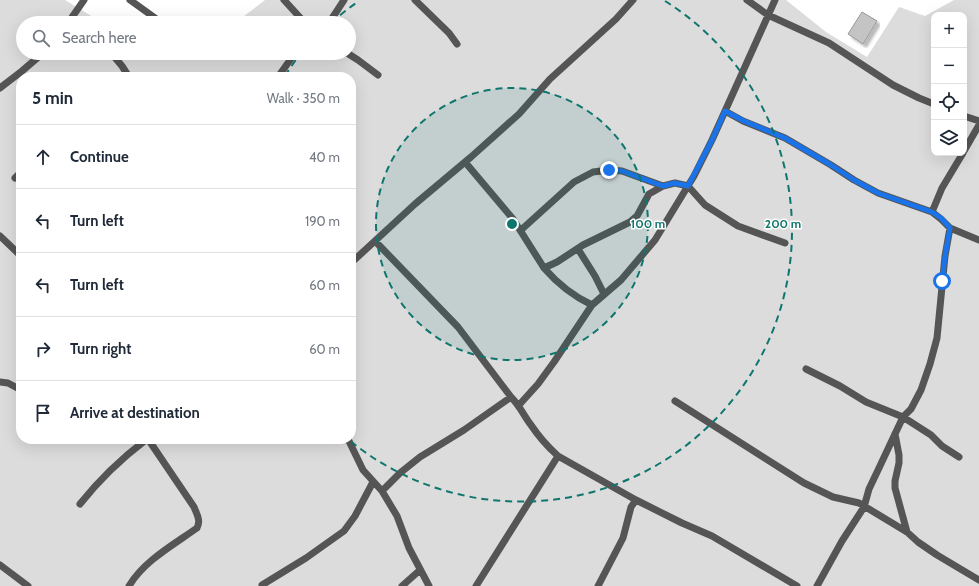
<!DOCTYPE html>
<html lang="en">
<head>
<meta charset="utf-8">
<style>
  :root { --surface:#fff; --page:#f6f6f7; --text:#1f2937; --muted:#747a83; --line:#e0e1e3 }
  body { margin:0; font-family:Cabin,sans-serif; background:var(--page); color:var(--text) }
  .controls { position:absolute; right:12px; top:12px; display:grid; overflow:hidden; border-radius:8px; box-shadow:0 4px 16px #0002 }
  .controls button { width:36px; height:36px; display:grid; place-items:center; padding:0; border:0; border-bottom:1px solid var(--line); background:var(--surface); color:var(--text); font:20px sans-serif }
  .stop { position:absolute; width:12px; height:12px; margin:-9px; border:3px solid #1a73e8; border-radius:50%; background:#fff }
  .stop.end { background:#1a73e8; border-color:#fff; box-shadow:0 1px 4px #0008 }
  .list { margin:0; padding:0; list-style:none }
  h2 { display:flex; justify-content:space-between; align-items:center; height:52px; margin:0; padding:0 16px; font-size:17px }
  h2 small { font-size:13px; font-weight:400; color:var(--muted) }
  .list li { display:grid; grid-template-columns:26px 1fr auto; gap:12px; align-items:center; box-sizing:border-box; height:64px; padding:0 16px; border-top:1px solid var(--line) }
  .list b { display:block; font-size:15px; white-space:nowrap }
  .list em { font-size:13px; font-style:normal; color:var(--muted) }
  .icon { flex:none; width:22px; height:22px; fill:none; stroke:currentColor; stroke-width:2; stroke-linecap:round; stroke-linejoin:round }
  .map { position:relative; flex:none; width:979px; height:586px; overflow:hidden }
  .search { position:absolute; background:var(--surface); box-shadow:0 4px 16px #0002; left:16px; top:16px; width:340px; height:44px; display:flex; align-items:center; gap:10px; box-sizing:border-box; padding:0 14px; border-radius:22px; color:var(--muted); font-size:15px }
  .panel { position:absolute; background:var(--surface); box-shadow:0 4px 16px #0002; left:16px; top:72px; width:340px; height:372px; border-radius:16px }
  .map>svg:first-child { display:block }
  .green { fill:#dcdcdc; fill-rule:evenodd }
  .building { fill:#c4c4c4; stroke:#999; filter:url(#shadow) }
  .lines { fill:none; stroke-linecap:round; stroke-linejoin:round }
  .minor { stroke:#555; stroke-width:7 }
  .route { stroke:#1a73e8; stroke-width:5 }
  .ring { fill:none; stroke:#0f766e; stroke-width:2; stroke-dasharray:7 5 }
  .centre { fill:#0f766e; stroke:#fff; stroke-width:2 }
  .ring-label { font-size:12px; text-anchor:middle; font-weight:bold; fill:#0f766e; stroke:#fff; stroke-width:3; stroke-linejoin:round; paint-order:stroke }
</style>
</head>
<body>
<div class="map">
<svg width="979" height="586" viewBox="0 0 979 586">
  <defs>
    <filter id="shadow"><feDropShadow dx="3.5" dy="3.5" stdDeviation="1" flood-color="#0004"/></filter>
  </defs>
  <rect width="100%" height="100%" fill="#fff"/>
  <path class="green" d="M0,0H65L103,23H23V53H181L192,57L197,53H349V23H235L265,0H786L826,32L867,57L899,7L925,16L954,0H979V586H0ZM934,15H964V153H934ZM21,77H351V439H21Z"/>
  <path class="building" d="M862,12L877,21L863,44L848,34Z"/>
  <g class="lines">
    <path class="minor" d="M130,0L162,23
      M284,0L305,23
      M415,0L449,33L457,44
      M747,0L768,15L829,43L893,85L919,98L934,104
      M68,23L84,0
      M329,23L344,0
      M111,53L122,66L129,77
      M347,53L358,60L378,75
      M278,77L295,53
      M0,88L22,71L43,53
      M725,111L743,121L785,138L831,165L854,180L878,193L932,212L941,219L950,228L979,240
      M964,116L979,121
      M964,151L979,125
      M465,162L513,219L544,268L557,262L583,245L630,222L637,216L649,194L663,186L675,183L688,186L705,205L738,226L785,243
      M15,178L21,172
      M932,212L942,188L963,153
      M521,230L574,182L593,172L609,170L622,171L663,186
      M0,236L21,256
      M375,241L458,327L511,397C520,406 524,416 531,425C539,437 548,447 558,456L476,586
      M578,249L595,276L604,294
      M351,263L415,204L471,157L519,114L550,79L616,19L633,0
      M544,268C557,283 573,296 592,305
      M806,369L840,386L866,402L903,417L931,435L942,446L959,457
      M0,382L8,383L21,390
      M675,401L804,483L833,497L859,503L907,532L918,542L937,555L979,580
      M519,405L538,384L554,362L592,305L621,280L655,240L694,176L712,140L775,0
      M895,434L899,455V463L895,481V488L907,532
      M348,439L363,470L382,491L397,516L409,548L429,586
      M558,456L636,500
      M382,491L400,473L420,457L464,430L511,397
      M80,504C99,480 122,458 147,439
      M0,565L28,586
      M262,585L306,558L344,531L355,516L373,482
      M129,586C144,561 173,545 197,528C201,520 197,515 194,507L148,439
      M402,586L420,570
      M598,586L623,538L631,507L636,500L682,523L712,536L797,586
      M817,586L842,541L864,507L869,489L879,468L903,417L911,409L921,390L930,364L937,338L945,256L950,228"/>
  </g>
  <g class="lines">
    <path class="route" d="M609,170L622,171L663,186L675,183L688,186L712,140L725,111L744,121L785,138L831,165L854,180L878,193L932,212L941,218L950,228L945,256L942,281"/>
  </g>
  <circle cx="512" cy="224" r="136" fill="#0f766e" fill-opacity=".12"/>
  <g class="ring">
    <circle cx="512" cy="224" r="136"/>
    <path d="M285 76A271 271 0 0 1 301 53M331 23A271 271 0 0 1 359 1M665 1A271 271 0 1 1 349 440"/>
  </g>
  <circle cx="512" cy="224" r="6" class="centre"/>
  <g class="ring-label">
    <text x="648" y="228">100 m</text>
    <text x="783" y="228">200 m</text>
  </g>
</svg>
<div class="controls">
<button>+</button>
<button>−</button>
<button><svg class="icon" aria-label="locate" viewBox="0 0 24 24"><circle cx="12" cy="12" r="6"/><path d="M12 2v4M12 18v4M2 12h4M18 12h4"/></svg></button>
<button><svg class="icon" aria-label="layers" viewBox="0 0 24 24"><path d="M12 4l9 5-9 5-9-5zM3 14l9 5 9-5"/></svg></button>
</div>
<div class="stop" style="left:942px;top:281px"></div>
<div class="stop end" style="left:609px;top:170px"></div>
<div class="search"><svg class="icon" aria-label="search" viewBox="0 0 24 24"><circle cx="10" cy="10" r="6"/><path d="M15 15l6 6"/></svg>Search here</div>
<section class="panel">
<h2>5 min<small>Walk · 350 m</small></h2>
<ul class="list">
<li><svg class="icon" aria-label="ahead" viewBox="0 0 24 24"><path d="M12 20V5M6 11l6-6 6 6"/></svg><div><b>Continue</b></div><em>40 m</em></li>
<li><svg class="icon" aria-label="left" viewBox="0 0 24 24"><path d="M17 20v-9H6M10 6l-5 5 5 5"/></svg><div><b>Turn left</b></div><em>190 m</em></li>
<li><svg class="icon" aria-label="left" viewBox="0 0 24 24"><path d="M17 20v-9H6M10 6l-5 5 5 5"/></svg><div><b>Turn left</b></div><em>60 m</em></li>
<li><svg class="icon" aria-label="right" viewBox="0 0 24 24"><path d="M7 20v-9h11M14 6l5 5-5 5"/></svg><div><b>Turn right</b></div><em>60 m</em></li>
<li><svg class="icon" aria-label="arrive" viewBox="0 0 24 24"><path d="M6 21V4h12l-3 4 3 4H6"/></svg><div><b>Arrive at destination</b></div></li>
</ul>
</section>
</div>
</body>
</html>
